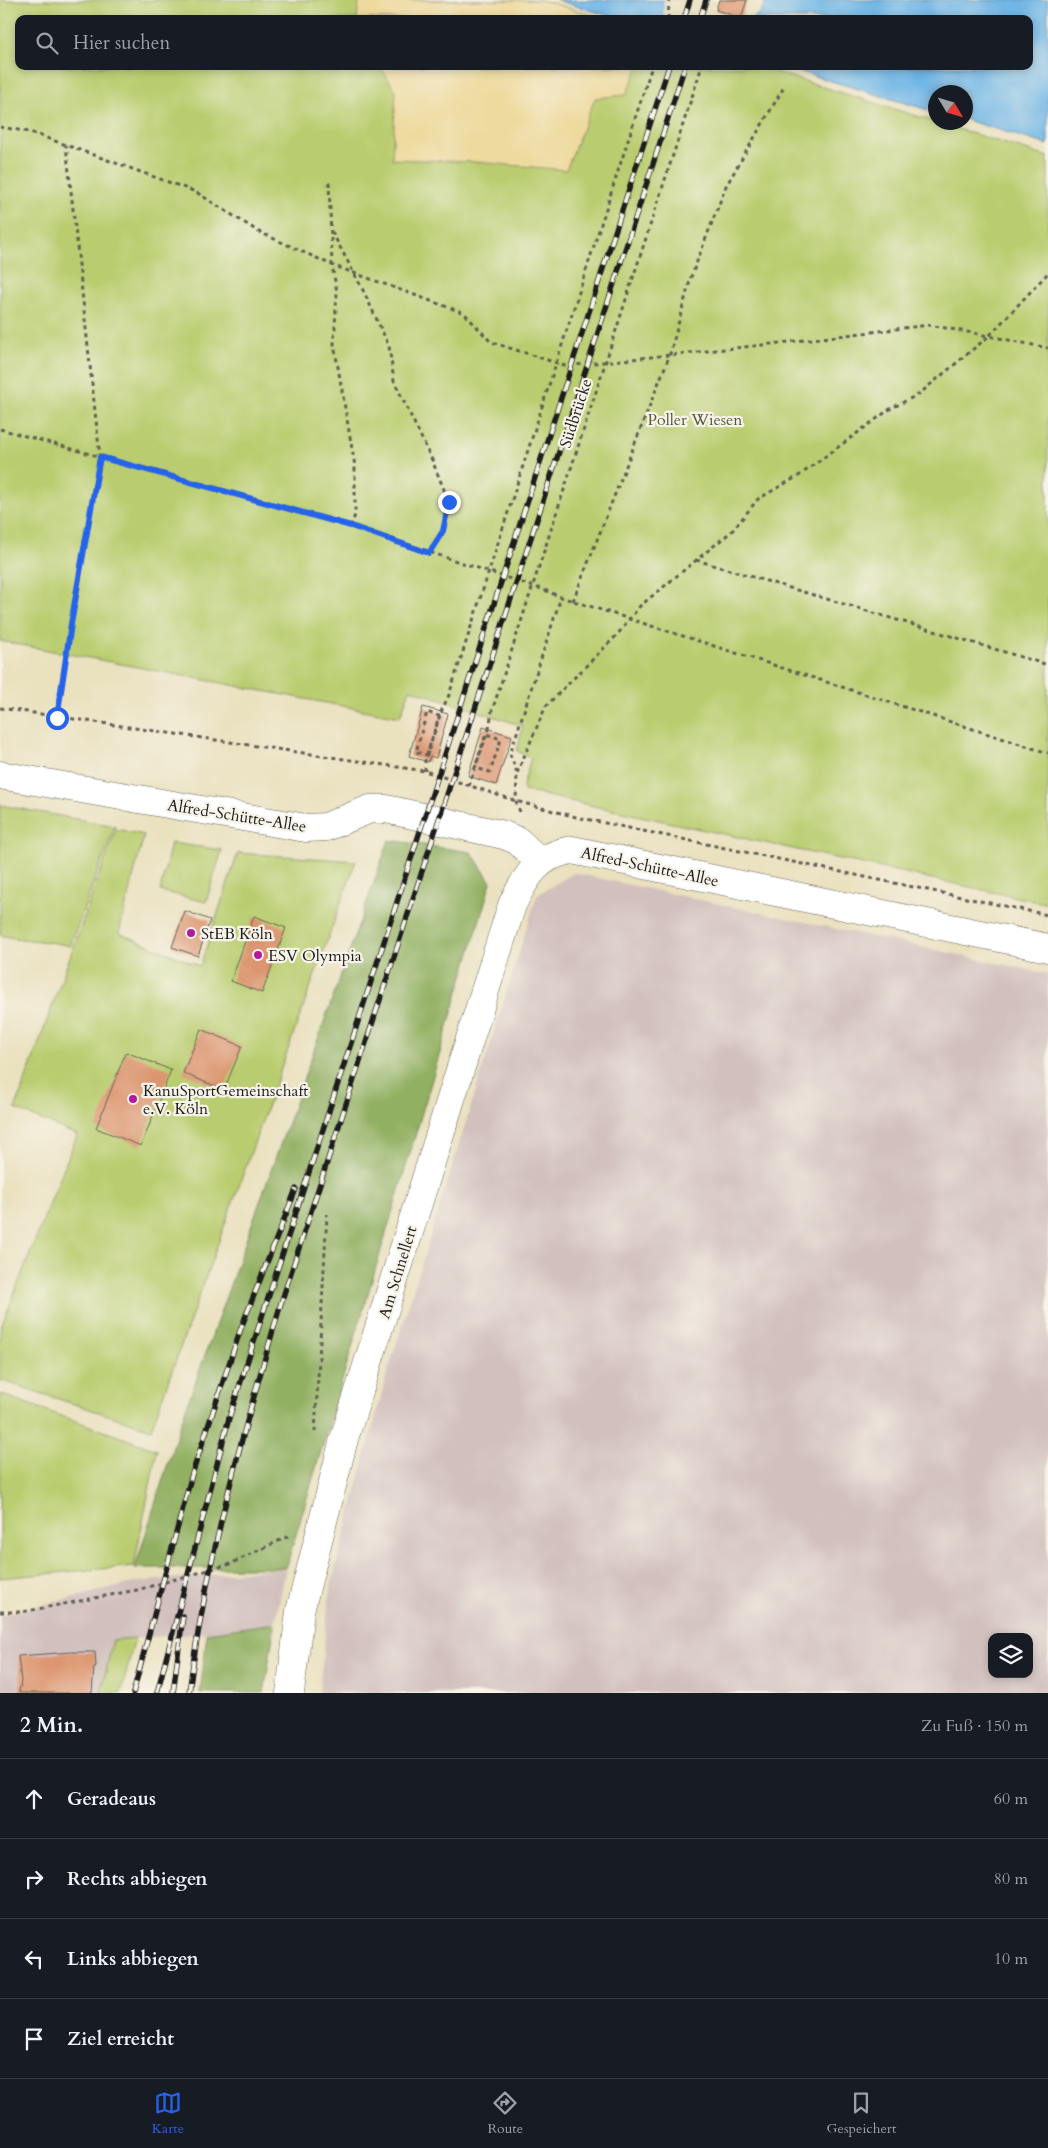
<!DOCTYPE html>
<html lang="de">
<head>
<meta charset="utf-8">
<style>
  :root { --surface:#171b24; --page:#242831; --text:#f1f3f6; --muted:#9ea1a6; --line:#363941; --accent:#2563eb }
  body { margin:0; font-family:Cardo,serif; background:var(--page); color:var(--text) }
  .controls { position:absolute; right:15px; bottom:15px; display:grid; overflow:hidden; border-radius:10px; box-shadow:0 2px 8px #0003 }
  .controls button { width:45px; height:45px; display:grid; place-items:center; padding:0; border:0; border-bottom:1px solid var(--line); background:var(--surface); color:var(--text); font:25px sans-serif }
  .compass { position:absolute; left:928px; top:85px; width:45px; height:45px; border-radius:50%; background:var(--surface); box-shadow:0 2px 8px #0003; rotate:128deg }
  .stop { position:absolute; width:15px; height:15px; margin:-11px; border:4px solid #2563eb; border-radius:50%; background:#fff }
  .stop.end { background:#2563eb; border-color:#fff; box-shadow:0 1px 5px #0008 }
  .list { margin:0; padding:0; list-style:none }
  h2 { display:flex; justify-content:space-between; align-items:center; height:65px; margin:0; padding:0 20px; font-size:21px }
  h2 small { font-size:16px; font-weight:400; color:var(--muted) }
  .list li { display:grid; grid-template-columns:32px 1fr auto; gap:15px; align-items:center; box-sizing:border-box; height:80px; padding:0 20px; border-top:1px solid var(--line) }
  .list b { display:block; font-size:19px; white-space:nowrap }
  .list em { font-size:16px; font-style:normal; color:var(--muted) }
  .icon { flex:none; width:28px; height:28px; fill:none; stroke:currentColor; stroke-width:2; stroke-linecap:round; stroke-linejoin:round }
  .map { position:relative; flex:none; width:1048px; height:1693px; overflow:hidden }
  .search { position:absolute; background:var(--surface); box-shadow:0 2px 8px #0003; left:15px; right:15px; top:15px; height:55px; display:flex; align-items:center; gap:12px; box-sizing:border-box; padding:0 18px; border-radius:10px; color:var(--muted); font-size:19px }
  .sheet { height:385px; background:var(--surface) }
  nav { display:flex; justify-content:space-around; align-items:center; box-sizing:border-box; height:70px; border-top:1px solid var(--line); background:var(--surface); font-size:14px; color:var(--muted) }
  nav a { display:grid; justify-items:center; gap:2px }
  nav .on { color:var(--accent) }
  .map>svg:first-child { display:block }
  .industrial { fill:#d1c0bd; fill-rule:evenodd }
  .green { fill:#b9cd70; stroke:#6a7446 }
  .forest { fill:#92b062; stroke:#57663f }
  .sand { fill:#eeda9e; stroke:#857b5d }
  .water { fill:#6fb6e6; stroke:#466981 }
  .pier { fill:#eae1bf }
  .building { fill:#dc9570 }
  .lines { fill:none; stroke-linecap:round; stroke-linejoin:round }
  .minor-casing { stroke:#646155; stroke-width:29 }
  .path { stroke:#646155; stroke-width:3; stroke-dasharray:4 4; stroke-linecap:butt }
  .minor { stroke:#fff; stroke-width:28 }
  .rail-casing { stroke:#1c1c1c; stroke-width:5.5 }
  .rail { stroke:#f7f3e8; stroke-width:4; stroke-dasharray:11; stroke-linecap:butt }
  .path-bridge { stroke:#646155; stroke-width:3; stroke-dasharray:4 4; stroke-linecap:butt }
  .route { stroke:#2563eb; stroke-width:6 }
  .poi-dot { fill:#b5179e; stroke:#f7f3e8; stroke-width:2 }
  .labels { text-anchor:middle; stroke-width:4.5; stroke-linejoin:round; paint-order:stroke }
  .street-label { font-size:16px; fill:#1c1c1c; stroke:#f7f3e8 }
  .park-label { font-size:16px; fill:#535a39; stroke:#f7f3e8 }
  .poi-label { font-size:16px; fill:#1c1c1c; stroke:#f7f3e8; text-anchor:start }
</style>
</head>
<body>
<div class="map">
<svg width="1048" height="1693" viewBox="0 0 1048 1693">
  <rect width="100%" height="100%" fill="#f7f3e8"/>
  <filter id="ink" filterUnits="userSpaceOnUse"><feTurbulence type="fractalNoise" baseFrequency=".02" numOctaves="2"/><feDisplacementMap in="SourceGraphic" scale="10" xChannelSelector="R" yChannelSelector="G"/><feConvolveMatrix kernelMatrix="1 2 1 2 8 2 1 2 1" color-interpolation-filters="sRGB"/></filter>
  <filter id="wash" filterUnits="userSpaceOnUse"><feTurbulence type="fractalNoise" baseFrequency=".0096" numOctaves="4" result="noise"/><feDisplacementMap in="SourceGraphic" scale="20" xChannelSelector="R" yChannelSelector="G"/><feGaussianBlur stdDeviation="1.12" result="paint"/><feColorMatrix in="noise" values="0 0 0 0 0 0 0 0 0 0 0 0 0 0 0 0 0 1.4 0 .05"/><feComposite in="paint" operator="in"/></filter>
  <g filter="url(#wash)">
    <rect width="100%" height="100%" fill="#eae1bf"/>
    <path class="industrial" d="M574,873L1048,974V1693H319L330,1589L386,1377L537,895ZM992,1637H1029V1674H992Z
      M286,1568L275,1623L207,1633L113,1640L101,1693H0V1615L137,1582Z"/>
    <path class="green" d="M0,0H480L564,19H19V66H756L1048,157V904L524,791L523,785L531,758L517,751L523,726L410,689L400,717L0,641Z
      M0,805L115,826L70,946C47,940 23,941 0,935Z
      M116,829L144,835L119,933L200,966L238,853L356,861L151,1429L0,1380V1329L77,1135L15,1109Z
      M171,843L222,850L206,902L160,891Z
      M0,1394L157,1450L134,1566L0,1578Z
      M135,1638L121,1693H101L113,1640Z"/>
    <path class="forest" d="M389,840L471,852L491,882L286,1568H135L179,1428Z
      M275,1623L264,1693H200L207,1633Z"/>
    <path class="sand" d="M359,0H542L605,19H357Z
      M380,66H639L626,95L595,98L566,170L476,162L392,159L396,91Z"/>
    <path class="water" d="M556,0H683L738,19H620Z
      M767,0H1048V145L966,120V92H936L935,112L781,66H1029V19H750L759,14Z"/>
    <path class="pier" d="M664,0H691L730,13L727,19H664Z"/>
    <g id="blocks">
      <path class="building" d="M719,0H747L741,18L716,10Z
        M423,707L448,714L436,758L430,756L428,762L409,756Z
        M483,727L512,736L496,785L468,776Z
        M185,911L210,920L198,956L172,947Z
        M254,916L286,928L262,993L231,981Z
        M201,1029L242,1046L224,1090L183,1073Z
        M126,1052L171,1070L141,1146L96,1128Z
        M72,1652H95L96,1666L94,1667L92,1693H19L21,1681L18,1656Z"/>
    </g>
  </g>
  <g filter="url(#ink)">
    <use href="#blocks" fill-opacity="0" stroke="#646155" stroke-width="1"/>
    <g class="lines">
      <g class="minor-casing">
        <path id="minor" d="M0,775L306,828L326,827L370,809H386L504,835L518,841L540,862
          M290,1693L300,1611L344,1439L512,905C526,876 538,855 572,850L1048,948"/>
      </g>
      <path class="path" d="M668,19L669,0
        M721,19L724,13
        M0,127L30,132L196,192L259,232L332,265L464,313L491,342L566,366L763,345L929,325L989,336L1048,273
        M329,182L332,265L337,292L334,344L355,466V515L351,526
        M332,232L364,292L389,346L394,381L432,460L449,502L443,531L429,553
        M0,429L351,526L544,590L561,597L1048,753
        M696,560L1048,665
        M573,601L670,354L691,277L726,186L784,87
        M0,708L425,771L516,801L576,817L1048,915
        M57,718L71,624L100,457L66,145
        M425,771V761L439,716L427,712L416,752L427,755L441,712
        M517,773L546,706L617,635L640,606L732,531L758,499L800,475L890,409L919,394L989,336L1048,348
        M469,786L486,734L501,739L490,772L475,768L489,729
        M520,812L516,801L517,773L510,754L561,597
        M315,1432L327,1214
        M0,1612H22L137,1590L230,1564L291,1535"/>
      <use href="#minor" class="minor"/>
      <g class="rail-casing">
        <path id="rail" d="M684,19L690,0
          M700,19L706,0
          M133,1693L192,1474L241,1328L296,1189
          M157,1693L229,1418L669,66
          M173,1693L183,1616
          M189,1693C206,1560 243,1432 281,1303L685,66"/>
      </g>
      <use href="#rail" class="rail"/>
      <path class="path-bridge" d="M441,712L449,695L652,66
        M489,729L492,711L702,66"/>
    </g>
  </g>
  <g class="lines" filter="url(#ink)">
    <path class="route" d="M57,718L71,624L100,457L351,526L429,553L443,531L449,502"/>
  </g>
  <g class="poi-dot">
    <circle cx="191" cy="933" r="5"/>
    <circle cx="258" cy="955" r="5"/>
    <circle cx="133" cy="1099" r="5"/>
  </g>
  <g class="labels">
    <g class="street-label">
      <text transform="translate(575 413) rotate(-72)" y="6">Südbrücke</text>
      <text transform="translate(237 815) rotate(9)" y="6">Alfred-Schütte-Allee</text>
      <text transform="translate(650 866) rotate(12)" y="6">Alfred-Schütte-Allee</text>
      <text transform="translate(397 1272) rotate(-73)" y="6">Am Schnellert</text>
    </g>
    <g class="park-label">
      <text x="695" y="425">Poller Wiesen</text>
    </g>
    <g class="poi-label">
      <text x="201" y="939">StEB Köln</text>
      <text x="268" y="961">ESV Olympia</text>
      <text x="143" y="1096">KanuSportGemeinschaft<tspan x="143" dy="18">e.V. Köln</tspan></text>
    </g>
  </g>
</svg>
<div class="controls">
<button><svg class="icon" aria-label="layers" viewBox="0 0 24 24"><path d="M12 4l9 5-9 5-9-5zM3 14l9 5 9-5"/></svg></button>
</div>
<svg class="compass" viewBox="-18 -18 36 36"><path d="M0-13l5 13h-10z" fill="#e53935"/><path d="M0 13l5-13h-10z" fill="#9ea1a6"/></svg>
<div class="stop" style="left:57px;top:718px"></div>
<div class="stop end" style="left:449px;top:502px"></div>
<div class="search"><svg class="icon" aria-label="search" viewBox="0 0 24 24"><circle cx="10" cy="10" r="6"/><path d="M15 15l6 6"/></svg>Hier suchen</div>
</div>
<section class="sheet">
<h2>2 Min.<small>Zu Fuß · 150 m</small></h2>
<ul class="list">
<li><svg class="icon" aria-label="ahead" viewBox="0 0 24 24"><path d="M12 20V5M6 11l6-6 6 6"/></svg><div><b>Geradeaus</b></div><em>60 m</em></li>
<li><svg class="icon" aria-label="right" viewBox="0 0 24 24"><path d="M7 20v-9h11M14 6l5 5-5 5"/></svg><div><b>Rechts abbiegen</b></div><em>80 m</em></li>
<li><svg class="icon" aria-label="left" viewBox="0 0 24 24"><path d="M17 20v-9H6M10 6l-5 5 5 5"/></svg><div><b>Links abbiegen</b></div><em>10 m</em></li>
<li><svg class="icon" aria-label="arrive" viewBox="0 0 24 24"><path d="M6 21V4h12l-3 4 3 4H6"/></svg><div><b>Ziel erreicht</b></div></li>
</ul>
</section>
<nav>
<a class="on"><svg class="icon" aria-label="map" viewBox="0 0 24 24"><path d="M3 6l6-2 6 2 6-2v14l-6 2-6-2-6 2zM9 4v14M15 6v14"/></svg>Karte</a>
<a><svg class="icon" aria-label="directions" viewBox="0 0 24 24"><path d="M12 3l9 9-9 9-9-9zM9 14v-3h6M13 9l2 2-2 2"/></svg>Route</a>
<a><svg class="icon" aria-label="saved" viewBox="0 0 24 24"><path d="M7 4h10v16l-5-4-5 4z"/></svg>Gespeichert</a>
</nav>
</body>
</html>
